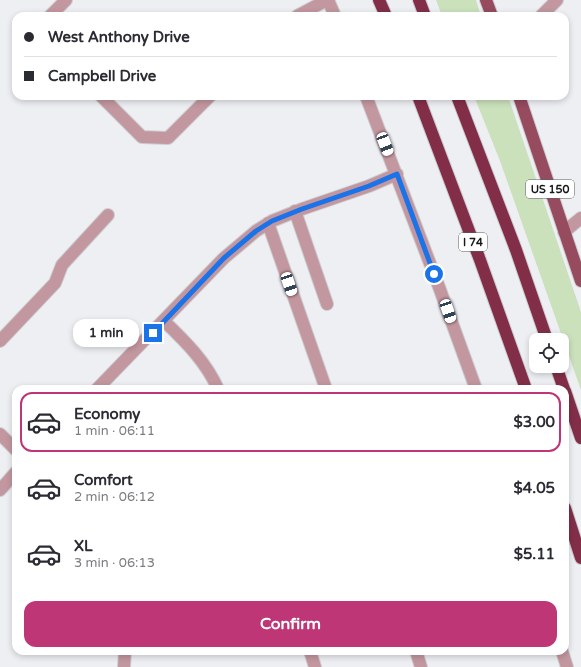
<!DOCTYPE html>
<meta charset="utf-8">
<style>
body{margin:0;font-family:"Varela Round",sans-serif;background:#f7f7f7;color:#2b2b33;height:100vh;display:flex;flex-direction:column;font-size:15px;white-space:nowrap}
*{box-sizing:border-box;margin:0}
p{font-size:13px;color:#7c7c81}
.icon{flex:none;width:22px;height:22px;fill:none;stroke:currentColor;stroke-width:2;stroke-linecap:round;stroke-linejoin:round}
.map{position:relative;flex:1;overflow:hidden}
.sheet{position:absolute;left:12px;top:385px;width:557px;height:270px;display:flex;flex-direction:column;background:#fff;border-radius:12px;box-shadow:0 2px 6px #0003}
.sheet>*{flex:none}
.guide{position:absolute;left:12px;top:12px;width:557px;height:88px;border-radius:12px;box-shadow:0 2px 6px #0003;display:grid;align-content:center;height:88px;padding:0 12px;background:#fff}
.tools{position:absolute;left:529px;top:333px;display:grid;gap:8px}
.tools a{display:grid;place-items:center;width:40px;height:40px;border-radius:8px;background:#fff;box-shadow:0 2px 6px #0003;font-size:20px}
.end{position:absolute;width:18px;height:18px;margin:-9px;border:5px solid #1a73e8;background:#fff;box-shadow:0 0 0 2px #fff}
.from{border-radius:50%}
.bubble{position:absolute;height:28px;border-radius:12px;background:#fff;box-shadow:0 2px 6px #0003;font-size:13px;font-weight:700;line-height:28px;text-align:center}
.car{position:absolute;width:12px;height:24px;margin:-12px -6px;border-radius:5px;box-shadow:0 0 3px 1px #0007;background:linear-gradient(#fff 24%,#345 0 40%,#fff 0 76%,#345 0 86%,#fff 0)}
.guide b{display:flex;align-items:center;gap:14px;height:38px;font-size:15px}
.guide b+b{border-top:1px solid #e1e1e2}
.guide i{width:10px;height:10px;background:#2b2b33}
ul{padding:7px 0 0;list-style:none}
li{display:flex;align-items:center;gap:12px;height:60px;margin:0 8px 6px;padding:0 4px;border:2px solid transparent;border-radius:12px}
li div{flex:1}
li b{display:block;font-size:15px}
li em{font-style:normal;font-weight:700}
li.current{border-color:#be3676}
li>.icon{width:36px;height:36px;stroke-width:1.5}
.button{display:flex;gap:8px;margin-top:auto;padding:8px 12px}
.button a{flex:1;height:46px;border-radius:12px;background:#be3676;color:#fff;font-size:16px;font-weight:700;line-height:46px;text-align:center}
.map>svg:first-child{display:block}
.green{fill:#cbe1bc}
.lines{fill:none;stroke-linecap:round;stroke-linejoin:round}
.minor-casing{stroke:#cccdd0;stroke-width:14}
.major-casing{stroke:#cccdd0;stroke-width:14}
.highway-casing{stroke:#cccdd0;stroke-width:14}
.minor{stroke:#c397a0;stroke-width:12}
.major{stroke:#964b5f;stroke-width:12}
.highway{stroke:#832e49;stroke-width:12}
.route{stroke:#1a73e8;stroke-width:5}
.labels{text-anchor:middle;stroke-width:3;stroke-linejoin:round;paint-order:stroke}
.shield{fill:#fff;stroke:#5d5d5f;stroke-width:1}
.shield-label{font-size:11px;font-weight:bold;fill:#18181a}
</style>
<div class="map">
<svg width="581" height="667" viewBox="0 0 581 667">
<rect width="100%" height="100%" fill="#eeeff3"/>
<path class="green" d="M 436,0 L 476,0 L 481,16 L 442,16 Z
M 474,96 L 508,96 L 581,312 L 581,390 L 500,161 Z"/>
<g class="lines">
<defs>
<path id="minor" d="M 328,0 L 335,16
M 50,16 L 66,0
M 297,16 L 327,0
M 541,16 L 557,0
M 101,96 L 142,137 L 168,138 L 210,96
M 366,96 L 439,287 L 476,389
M 295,211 L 327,304
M 268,223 L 326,389
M 564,232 L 581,218
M 164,321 C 186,342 206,362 218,389
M 0,341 L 55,283 L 62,265 L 108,215
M 97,389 L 224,258 L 256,231 L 272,221 L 302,209 L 369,186 L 397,174
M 0,434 L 16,450
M 0,490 L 16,472
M 310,651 L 315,667
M 416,651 L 421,667
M 562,651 L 567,667
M 124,667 L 125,651"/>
<path id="major" d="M 486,0 L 492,16
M 519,96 L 581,281"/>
<path id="highway" d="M 379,0 L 386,16
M 419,0 L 425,16
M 418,96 L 480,260 L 526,389
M 457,96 L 516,250 L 547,340
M 556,366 L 564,389
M 565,391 L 581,438
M 565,508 L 581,558"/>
</defs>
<use href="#minor" class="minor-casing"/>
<use href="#major" class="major-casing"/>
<use href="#highway" class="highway-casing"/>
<use href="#minor" class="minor"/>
<use href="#major" class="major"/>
<use href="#highway" class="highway"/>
</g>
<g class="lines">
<path class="route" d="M 153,333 L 224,258 L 256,231 L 272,221 L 302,209 L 369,186 L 397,174 L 434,274"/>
</g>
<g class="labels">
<g class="shield">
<rect x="526" y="180" width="48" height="18" rx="3"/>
<rect x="459" y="233" width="28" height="18" rx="3"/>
</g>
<g class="shield-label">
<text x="550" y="193">US 150</text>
<text x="473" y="246">I 74</text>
</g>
</g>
</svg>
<div class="tools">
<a><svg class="icon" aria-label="locate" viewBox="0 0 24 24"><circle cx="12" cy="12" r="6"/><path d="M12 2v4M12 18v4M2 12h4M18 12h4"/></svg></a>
</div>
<i class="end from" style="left:434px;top:274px"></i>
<i class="end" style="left:153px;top:333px"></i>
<div class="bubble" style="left:73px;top:319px;width:66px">1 min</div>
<i class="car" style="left:385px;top:144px;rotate:159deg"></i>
<i class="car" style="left:289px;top:284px;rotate:161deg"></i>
<i class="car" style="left:448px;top:311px;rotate:161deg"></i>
<div class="guide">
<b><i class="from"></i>West Anthony Drive</b>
<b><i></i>Campbell Drive</b>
</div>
<section class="sheet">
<ul>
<li class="current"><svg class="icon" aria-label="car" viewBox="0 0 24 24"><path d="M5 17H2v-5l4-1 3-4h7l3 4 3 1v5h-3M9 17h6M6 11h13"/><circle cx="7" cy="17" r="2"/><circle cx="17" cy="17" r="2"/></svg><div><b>Economy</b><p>1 min · 06:11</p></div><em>$3.00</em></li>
<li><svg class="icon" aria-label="car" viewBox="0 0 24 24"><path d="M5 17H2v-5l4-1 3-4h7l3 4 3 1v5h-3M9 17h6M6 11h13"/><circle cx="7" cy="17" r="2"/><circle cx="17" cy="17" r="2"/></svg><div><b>Comfort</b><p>2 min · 06:12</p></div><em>$4.05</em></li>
<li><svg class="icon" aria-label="car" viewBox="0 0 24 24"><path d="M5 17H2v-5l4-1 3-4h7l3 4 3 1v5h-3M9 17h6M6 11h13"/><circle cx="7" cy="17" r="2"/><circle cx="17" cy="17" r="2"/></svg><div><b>XL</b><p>3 min · 06:13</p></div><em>$5.11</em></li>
</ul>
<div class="button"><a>Confirm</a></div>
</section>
</div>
